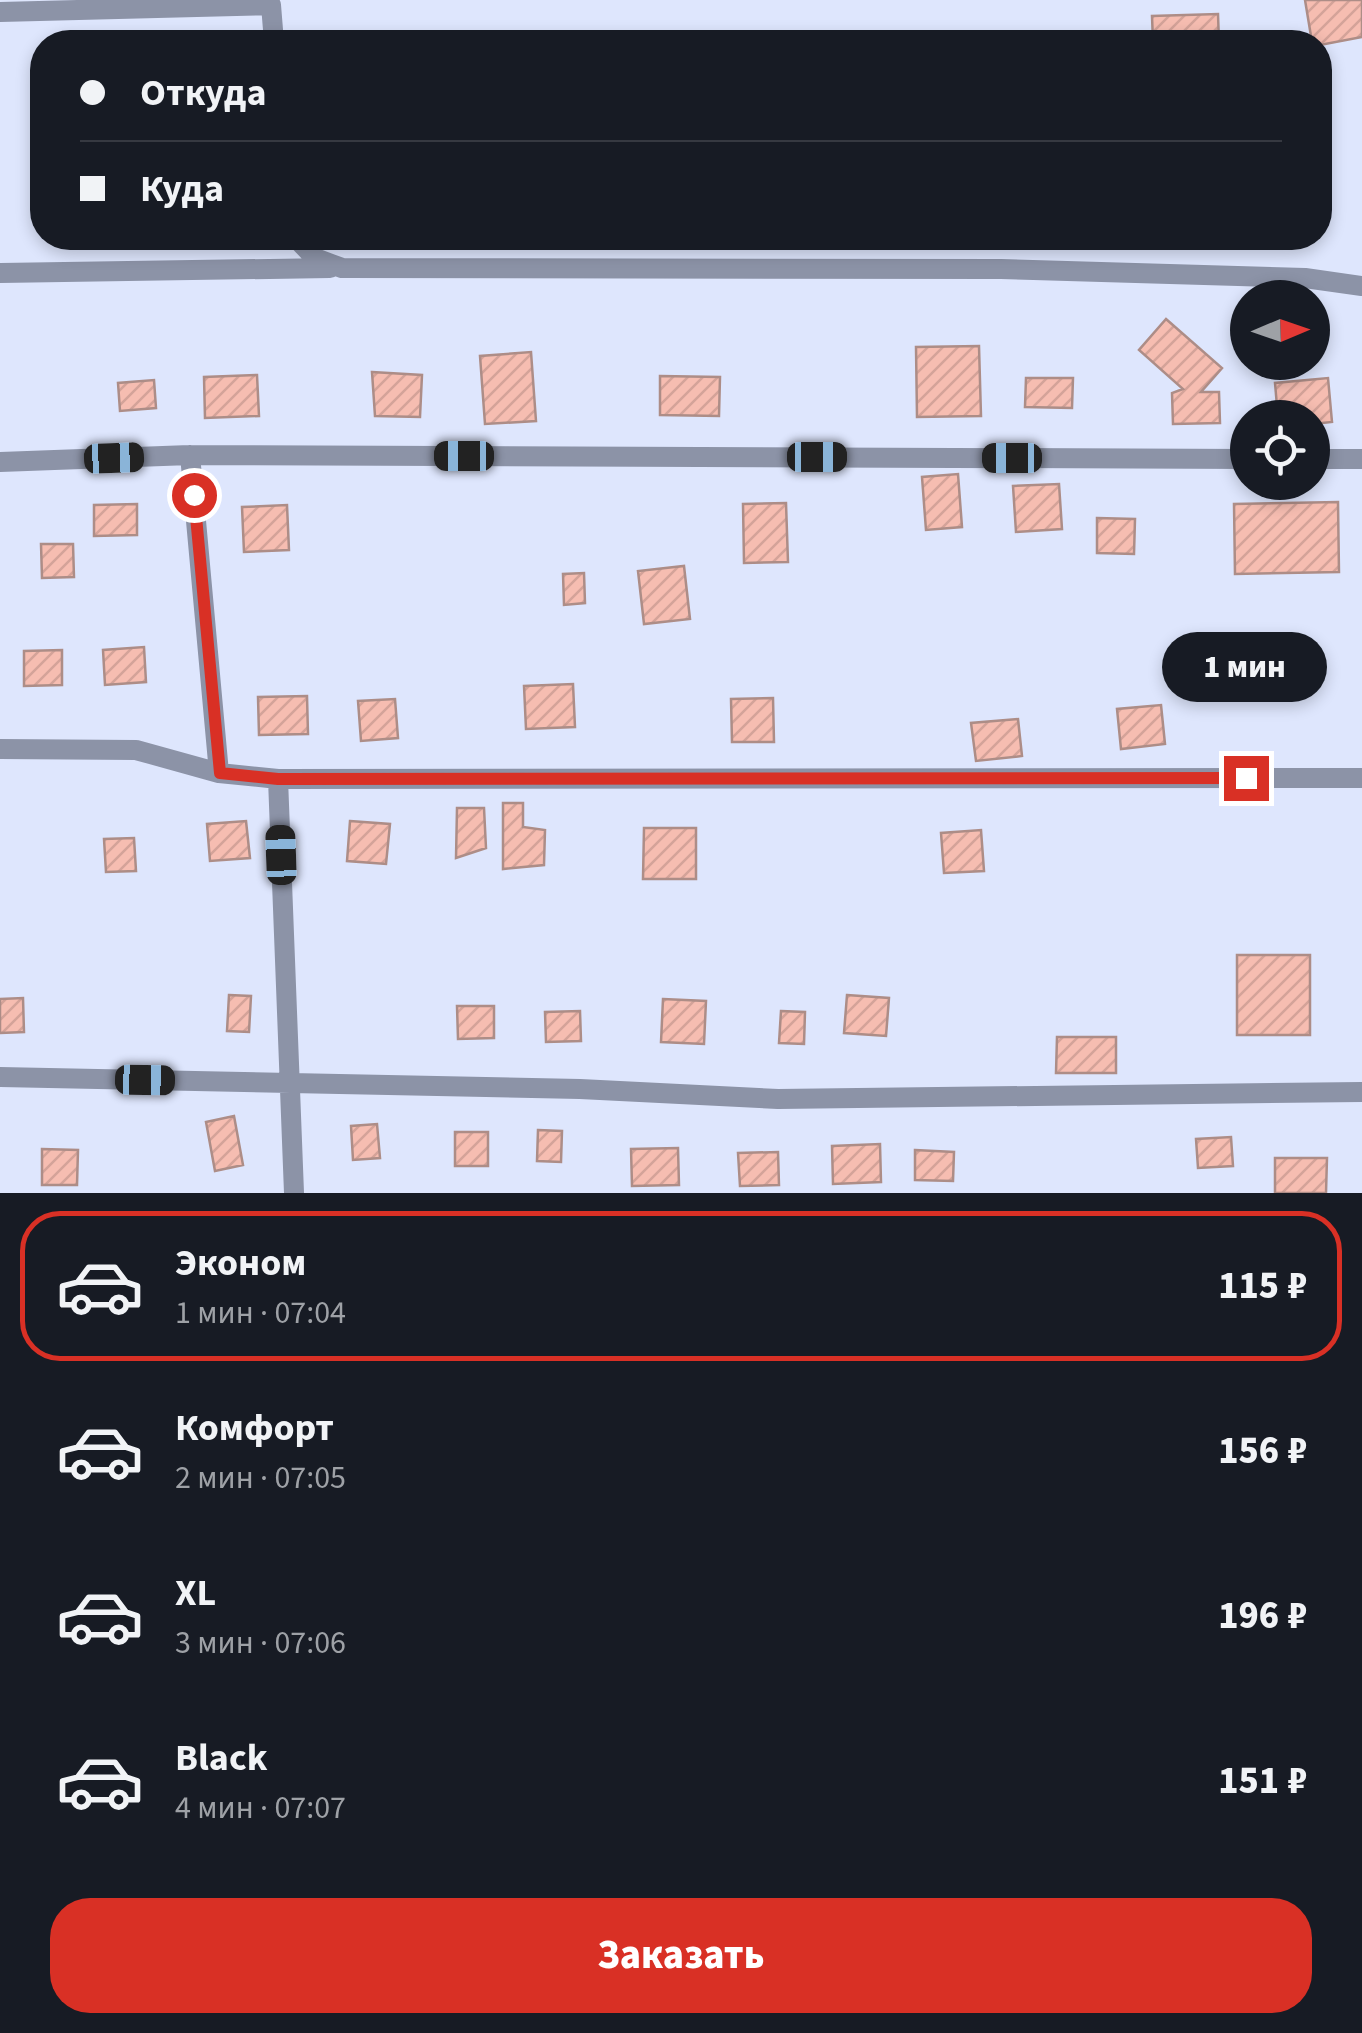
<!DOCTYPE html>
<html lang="ru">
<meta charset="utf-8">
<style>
body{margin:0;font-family:"Source Sans 3",sans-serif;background:#242831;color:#f1f3f6;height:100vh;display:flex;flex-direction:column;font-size:38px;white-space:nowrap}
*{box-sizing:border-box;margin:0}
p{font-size:32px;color:#9ea1a6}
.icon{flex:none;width:55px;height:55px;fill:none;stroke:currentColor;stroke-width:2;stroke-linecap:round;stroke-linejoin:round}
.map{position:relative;height:1193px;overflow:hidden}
.sheet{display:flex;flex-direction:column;background:#171b24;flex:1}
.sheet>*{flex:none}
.top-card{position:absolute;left:30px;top:30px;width:1302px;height:220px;border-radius:40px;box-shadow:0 5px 15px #0003;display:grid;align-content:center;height:220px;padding:0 50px;background:#171b24}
.needle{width:65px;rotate:88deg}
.controls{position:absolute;left:1230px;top:280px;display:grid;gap:20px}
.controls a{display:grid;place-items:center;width:100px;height:100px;border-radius:50%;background:#171b24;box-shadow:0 5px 15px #0003;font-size:50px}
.end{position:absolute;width:45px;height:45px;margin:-22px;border:12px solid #d93025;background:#fff;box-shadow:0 0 0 5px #fff}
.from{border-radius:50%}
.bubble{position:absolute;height:70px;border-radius:35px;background:#171b24;box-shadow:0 5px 15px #0003;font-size:32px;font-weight:800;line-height:70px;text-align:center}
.car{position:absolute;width:30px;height:60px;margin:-30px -15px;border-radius:12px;box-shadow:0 0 8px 2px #0007;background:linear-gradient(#222 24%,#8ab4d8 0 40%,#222 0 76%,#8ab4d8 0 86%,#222 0)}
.top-card b{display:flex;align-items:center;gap:35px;height:95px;font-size:38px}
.top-card b+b{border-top:2px solid #363941}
.top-card i{width:25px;height:25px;background:#f1f3f6}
ul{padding:18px 0 0;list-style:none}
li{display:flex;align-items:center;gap:30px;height:150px;margin:0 20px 15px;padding:0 30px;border:5px solid transparent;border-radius:40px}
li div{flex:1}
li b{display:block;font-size:38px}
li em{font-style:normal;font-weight:800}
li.current{border-color:#d93025}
li>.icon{width:90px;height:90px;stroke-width:1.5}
.primary-button{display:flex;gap:20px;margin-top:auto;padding:20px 50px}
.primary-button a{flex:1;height:115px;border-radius:40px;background:#d93025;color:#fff;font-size:40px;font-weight:800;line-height:115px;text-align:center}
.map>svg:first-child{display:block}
.building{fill:url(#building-hatch);stroke:#ad8d87;stroke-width:2.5}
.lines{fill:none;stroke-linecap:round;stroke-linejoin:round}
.street{stroke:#8c93a7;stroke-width:20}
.route{stroke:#d93025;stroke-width:12}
</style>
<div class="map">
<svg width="1362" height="1193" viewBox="0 0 1362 1193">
<defs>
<pattern id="building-hatch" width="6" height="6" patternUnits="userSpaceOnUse" patternTransform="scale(2.5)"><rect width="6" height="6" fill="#f6bdb1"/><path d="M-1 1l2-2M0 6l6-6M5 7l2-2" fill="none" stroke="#d4a399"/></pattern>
</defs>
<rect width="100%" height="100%" fill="#dee6fd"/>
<path class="building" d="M 1305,0 L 1362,0 L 1362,37 L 1320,45 L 1312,42 Z
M 1218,14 L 1219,42 L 1153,42 L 1152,16 Z
M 1166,319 L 1222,368 L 1201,392 L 1219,392 L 1220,423 L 1173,424 L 1172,393 L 1183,389 L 1139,350 Z
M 979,346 L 981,416 L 917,417 L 916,347 Z
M 531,352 L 536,421 L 485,424 L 480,356 Z
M 372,372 L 422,375 L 420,417 L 375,416 Z
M 257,375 L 259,416 L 205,418 L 204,377 Z
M 660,376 L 720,377 L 719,416 L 660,415 Z
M 1026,378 L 1073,378 L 1072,408 L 1025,407 Z
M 1328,378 L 1332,422 L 1312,424 L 1312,418 L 1278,418 L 1275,383 Z
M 154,380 L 156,408 L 120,411 L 118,383 Z
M 958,474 L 962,527 L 926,530 L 922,477 Z
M 1059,484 L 1062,529 L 1016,532 L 1013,486 Z
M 1338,502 L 1339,572 L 1235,574 L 1234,504 Z
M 786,503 L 788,562 L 744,563 L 743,504 Z
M 137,504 L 137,535 L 94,536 L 94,505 Z
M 287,505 L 289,550 L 244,552 L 242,507 Z
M 1097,518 L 1135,519 L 1134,554 L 1097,553 Z
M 41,544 L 73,544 L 74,577 L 42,578 Z
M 684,566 L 690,619 L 644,624 L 638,571 Z
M 584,573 L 585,603 L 564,605 L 563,574 Z
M 144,647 L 146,682 L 105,685 L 103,650 Z
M 62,650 L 62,685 L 24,686 L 24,651 Z
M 573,684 L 575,727 L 526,729 L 524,686 Z
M 307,696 L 308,734 L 259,735 L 258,697 Z
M 773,698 L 774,742 L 732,742 L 731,699 Z
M 395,699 L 398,738 L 361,741 L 358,701 Z
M 1161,705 L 1165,744 L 1121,749 L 1117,709 Z
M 1018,719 L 1022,756 L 976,761 L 971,723 Z
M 503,803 L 523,803 L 523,827 L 545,830 L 544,865 L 503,869 Z
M 457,808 L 484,808 L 486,848 L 456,858 Z
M 246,821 L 250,858 L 210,861 L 207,824 Z
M 350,821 L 390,824 L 386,864 L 347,861 Z
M 644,828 L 696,828 L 696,879 L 643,879 Z
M 981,830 L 984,871 L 944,873 L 941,833 Z
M 134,838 L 136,871 L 106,872 L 104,839 Z
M 1237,955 L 1310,955 L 1310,1035 L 1237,1035 Z
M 229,995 L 251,996 L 249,1032 L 227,1031 Z
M 847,995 L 889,998 L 886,1036 L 844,1033 Z
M 23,998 L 24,1032 L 0,1033 L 0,999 Z
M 663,999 L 706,1001 L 704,1044 L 661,1042 Z
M 457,1006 L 494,1006 L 494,1038 L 458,1039 Z
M 580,1011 L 581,1041 L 546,1042 L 545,1012 Z
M 781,1011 L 805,1012 L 804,1044 L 779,1043 Z
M 1057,1037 L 1116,1037 L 1116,1073 L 1056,1073 Z
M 234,1116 L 243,1165 L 215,1171 L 206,1122 Z
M 377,1124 L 380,1158 L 353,1160 L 351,1126 Z
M 538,1130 L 562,1131 L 561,1162 L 537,1161 Z
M 455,1132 L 488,1132 L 488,1166 L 455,1166 Z
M 1231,1137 L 1233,1166 L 1198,1168 L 1196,1139 Z
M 880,1144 L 881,1182 L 833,1184 L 832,1146 Z
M 678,1148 L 679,1185 L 632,1186 L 631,1149 Z
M 42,1149 L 78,1150 L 77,1185 L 42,1185 Z
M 915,1150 L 954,1152 L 953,1181 L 915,1180 Z
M 778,1152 L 779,1185 L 740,1186 L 738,1153 Z
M 1275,1158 L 1327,1158 L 1326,1193 L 1275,1193 Z"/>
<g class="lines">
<path class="street" d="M 0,12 L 271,5 L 274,42
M 296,238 L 315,258 L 342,268 L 1001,269 L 1305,278 L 1362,286
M 0,273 L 330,268
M 190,455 L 219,773
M 1312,459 L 1362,459
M 0,462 L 190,455 L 1248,459
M 0,749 L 136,750 L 219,773 L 278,779 L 1362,778
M 278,779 L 294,1193
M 0,1077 L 580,1089 L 778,1099 L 1362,1092"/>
</g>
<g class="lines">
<path class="route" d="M 194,495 L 220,773 L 278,779 L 1246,778"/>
</g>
</svg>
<div class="controls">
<a><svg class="needle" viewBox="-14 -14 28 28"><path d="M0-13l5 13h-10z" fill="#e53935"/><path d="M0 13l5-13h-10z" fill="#9ea1a6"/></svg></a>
<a><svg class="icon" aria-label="locate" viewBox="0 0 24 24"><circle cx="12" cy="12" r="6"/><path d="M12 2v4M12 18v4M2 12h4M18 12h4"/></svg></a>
</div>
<i class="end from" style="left:194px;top:495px"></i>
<i class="end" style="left:1246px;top:778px"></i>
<div class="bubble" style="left:1162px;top:632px;width:165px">1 мин</div>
<i class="car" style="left:464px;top:456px;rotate:270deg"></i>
<i class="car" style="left:817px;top:457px;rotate:90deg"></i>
<i class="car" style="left:114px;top:458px;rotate:88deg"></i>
<i class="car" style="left:1012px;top:458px;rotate:270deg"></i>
<i class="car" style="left:281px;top:855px;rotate:358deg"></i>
<i class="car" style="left:145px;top:1080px;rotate:91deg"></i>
<div class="top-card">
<b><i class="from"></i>Откуда</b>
<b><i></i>Куда</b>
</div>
</div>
<section class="sheet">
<ul>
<li class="current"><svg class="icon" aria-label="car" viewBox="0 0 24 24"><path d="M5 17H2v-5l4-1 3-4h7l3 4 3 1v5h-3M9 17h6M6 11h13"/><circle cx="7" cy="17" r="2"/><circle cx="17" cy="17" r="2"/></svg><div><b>Эконом</b><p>1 мин · 07:04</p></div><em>115 ₽</em></li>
<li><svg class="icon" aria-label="car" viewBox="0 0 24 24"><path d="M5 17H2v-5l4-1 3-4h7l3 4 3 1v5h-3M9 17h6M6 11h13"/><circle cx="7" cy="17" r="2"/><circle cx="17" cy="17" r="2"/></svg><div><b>Комфорт</b><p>2 мин · 07:05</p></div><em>156 ₽</em></li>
<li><svg class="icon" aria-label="car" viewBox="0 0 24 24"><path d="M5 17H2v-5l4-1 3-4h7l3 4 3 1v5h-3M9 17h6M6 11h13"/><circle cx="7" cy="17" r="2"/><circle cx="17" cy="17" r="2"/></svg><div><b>XL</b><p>3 мин · 07:06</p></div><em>196 ₽</em></li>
<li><svg class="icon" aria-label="car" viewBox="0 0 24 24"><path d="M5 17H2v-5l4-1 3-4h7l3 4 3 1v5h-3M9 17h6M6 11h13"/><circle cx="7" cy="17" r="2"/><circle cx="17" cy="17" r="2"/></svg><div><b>Black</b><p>4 мин · 07:07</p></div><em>151 ₽</em></li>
</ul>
<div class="primary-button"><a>Заказать</a></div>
</section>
